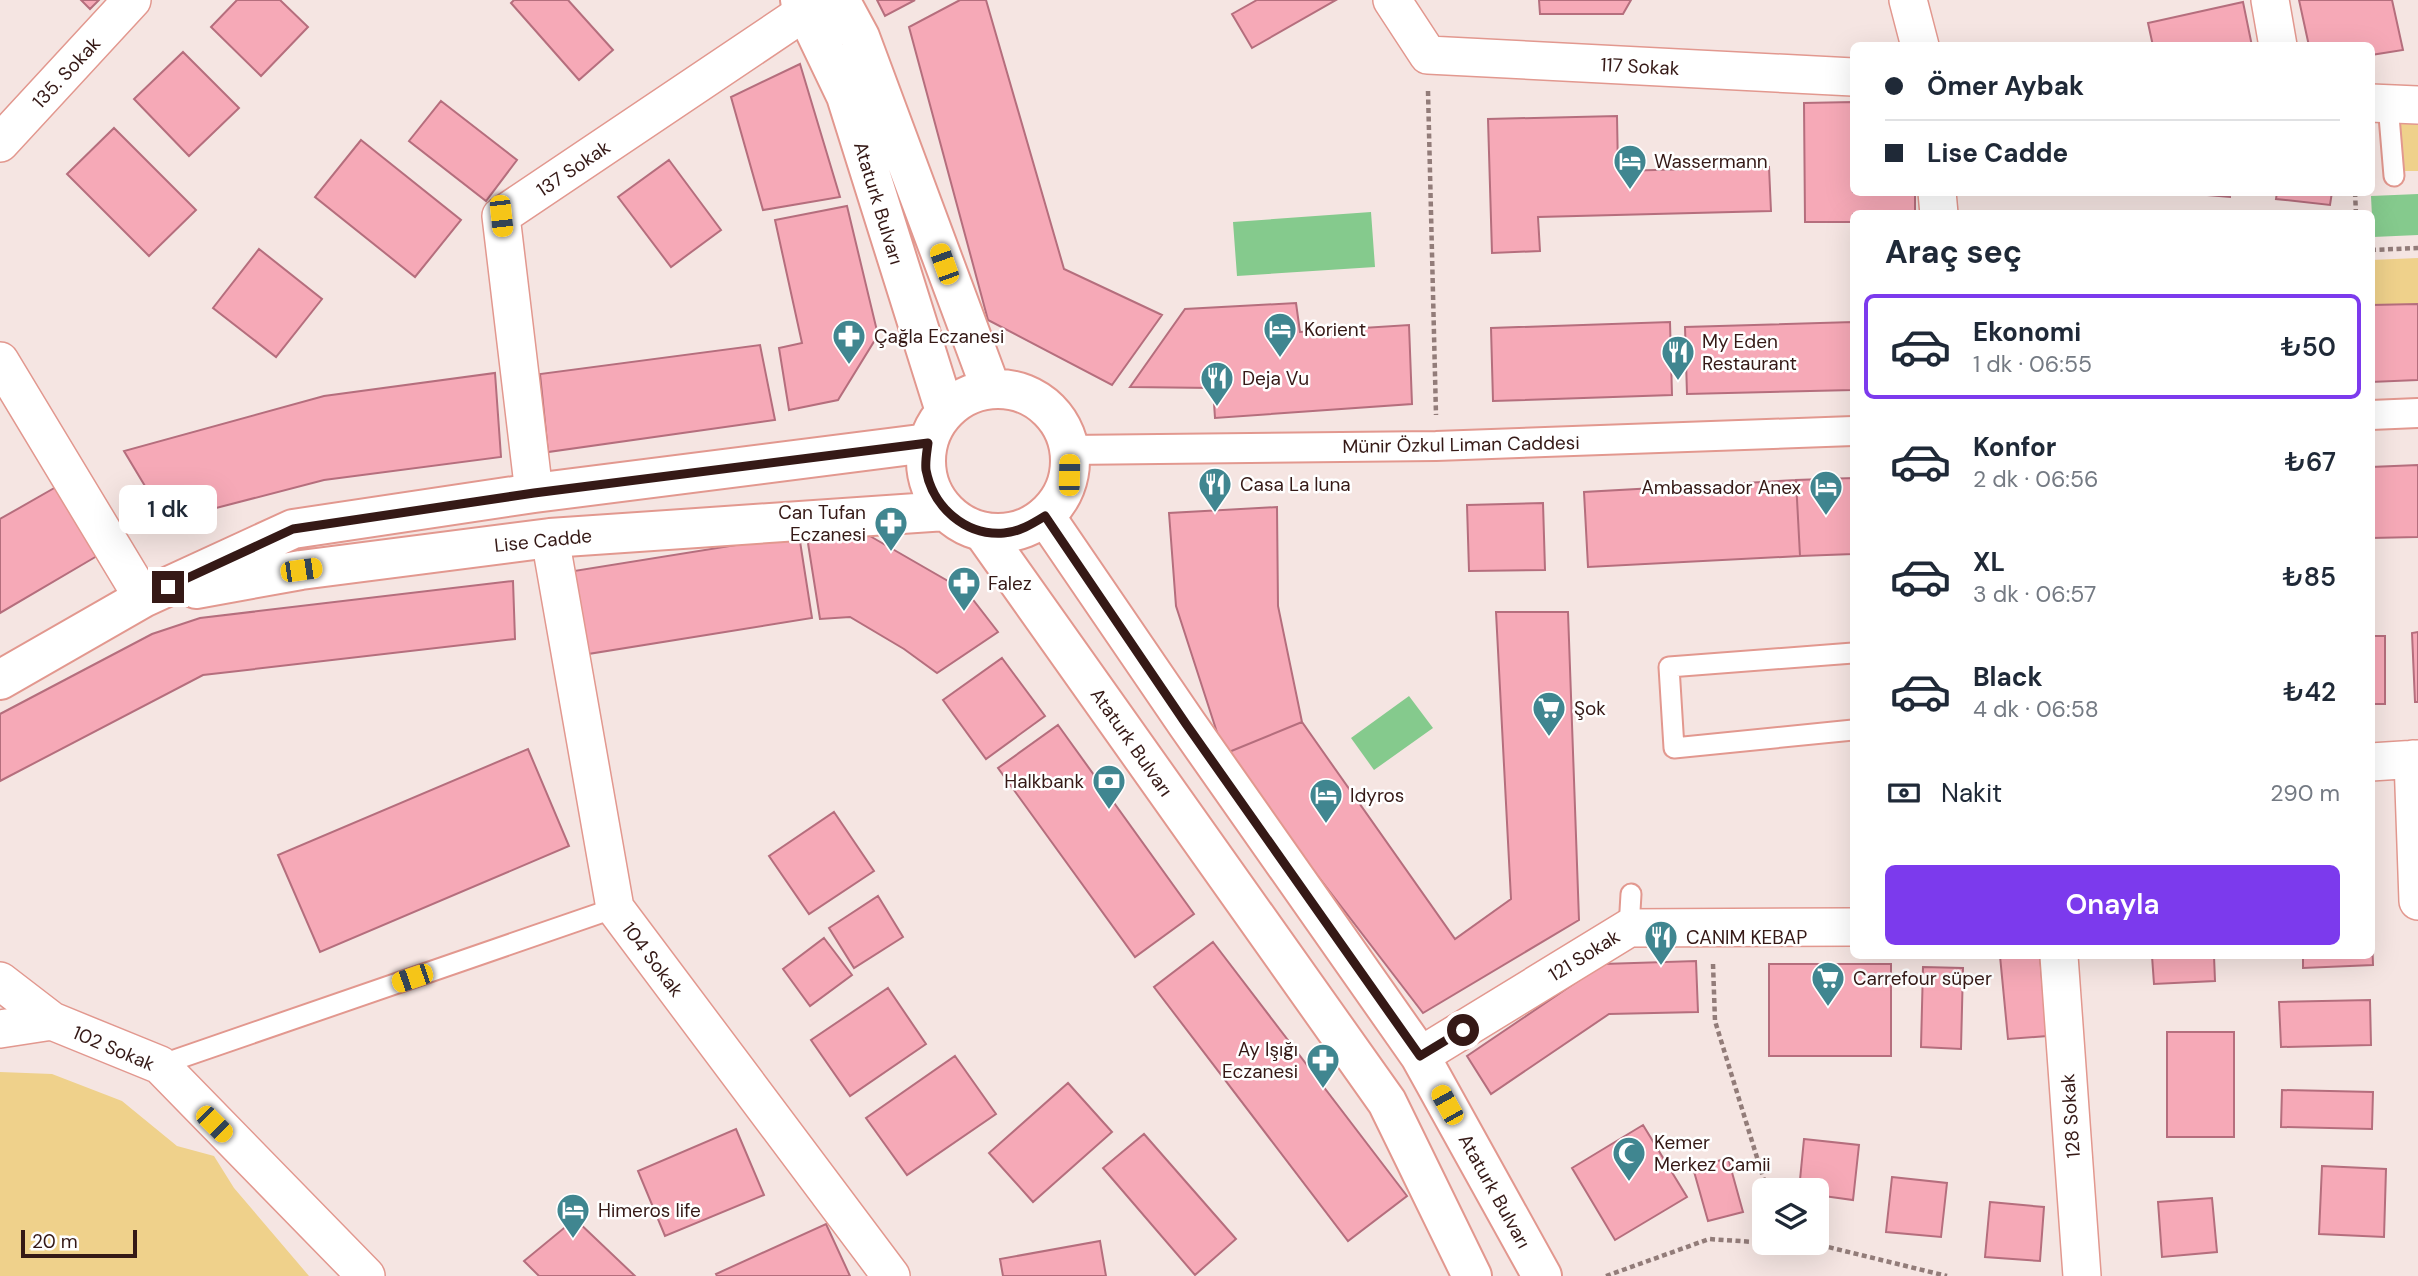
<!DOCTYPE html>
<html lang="tr">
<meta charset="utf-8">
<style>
body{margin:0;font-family:"DM Sans",sans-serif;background:#f2f2f3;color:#1f2937;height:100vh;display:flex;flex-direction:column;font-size:26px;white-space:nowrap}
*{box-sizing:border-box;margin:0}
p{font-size:23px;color:#747a83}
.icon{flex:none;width:38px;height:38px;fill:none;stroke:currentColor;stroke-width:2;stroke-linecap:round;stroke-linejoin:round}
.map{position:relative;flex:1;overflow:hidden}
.sheet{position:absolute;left:1850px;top:210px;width:525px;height:749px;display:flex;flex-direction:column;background:#fff;border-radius:10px;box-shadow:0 7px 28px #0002}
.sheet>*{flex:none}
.top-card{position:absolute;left:1850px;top:42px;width:525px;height:154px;border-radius:10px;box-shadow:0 7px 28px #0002;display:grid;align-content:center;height:154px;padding:0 35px;background:#fff}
.fabs{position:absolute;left:1752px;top:1178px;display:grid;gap:14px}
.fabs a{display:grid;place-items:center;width:77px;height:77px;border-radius:10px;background:#fff;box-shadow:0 7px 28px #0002;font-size:35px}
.scale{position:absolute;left:21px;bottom:18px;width:116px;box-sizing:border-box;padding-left:7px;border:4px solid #351916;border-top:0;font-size:19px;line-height:24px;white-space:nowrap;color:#351916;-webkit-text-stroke:5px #fff;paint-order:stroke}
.end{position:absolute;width:32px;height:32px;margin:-16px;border:9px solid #351916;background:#fff;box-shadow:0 0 0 4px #fff}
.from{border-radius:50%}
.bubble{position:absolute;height:49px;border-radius:10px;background:#fff;box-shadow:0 7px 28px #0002;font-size:23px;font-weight:600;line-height:49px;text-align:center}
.car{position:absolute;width:21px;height:42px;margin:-21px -10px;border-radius:9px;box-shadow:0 0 5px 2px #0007;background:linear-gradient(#f5c518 24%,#345 0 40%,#f5c518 0 76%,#345 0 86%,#f5c518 0)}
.top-card b{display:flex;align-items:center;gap:24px;height:66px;font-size:26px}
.top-card b+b{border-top:2px solid #e0e1e3}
.top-card i{width:18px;height:18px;background:#1f2937}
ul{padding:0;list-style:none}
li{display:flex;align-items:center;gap:21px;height:105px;margin:0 14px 10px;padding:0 21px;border:4px solid transparent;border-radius:10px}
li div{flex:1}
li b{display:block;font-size:26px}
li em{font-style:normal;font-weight:600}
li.selected{border-color:#7c3aed}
li>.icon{width:63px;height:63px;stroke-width:1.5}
h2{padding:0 35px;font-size:32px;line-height:84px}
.pay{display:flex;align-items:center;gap:18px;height:77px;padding:0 35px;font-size:26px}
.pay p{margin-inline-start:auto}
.action{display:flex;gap:14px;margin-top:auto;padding:14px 35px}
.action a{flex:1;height:80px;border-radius:10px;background:#7c3aed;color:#fff;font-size:28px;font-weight:600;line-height:80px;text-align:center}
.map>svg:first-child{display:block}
.green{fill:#efd18b}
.water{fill:#85ca8d}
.building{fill:#f6a9b7;stroke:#b56e7d;stroke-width:2}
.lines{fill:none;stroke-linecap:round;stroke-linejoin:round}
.service-casing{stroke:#e2988f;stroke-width:23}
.pedestrian-casing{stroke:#e2988f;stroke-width:32}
.minor-casing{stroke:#e2988f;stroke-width:40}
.tertiary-casing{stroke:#e2988f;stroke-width:42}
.secondary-casing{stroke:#e2988f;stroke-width:42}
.path{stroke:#927c79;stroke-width:4.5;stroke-dasharray:5 3.5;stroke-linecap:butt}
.service{stroke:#fff;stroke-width:19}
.pedestrian{stroke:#fff;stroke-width:28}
.minor{stroke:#fff;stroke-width:37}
.tertiary{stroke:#fff;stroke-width:38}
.secondary{stroke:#fff;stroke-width:38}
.route{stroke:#351916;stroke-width:9}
.labels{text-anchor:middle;stroke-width:5;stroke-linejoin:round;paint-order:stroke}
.street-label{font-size:19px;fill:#351916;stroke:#fff}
.poi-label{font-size:19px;fill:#351916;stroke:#fff;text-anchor:start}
</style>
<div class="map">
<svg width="2418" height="1276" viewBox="0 0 2418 1276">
<rect width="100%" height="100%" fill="#f5e5e2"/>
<path class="green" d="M 2397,116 L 2418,116 L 2418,171 L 2404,171 Z
M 2418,258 L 2418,304 L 2371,305 L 2371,260 Z
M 0,1072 L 52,1074 L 122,1101 L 177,1146 L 214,1156 L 234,1188 L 309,1276 L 0,1276 Z"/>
<path class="water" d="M 2418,194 L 2418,235 L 2373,237 L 2371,196 Z
M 1371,212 L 1375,267 L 1237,276 L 1233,222 Z
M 1409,696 L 1433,728 L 1374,770 L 1351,738 Z"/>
<path class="building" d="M 81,0 L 99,0 L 90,9 Z
M 237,0 L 280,0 L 308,27 L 261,76 L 211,27 Z
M 514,0 L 568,0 L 613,50 L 579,80 L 511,3 Z
M 877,0 L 915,0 L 885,16 Z
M 960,0 L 986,0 L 1064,269 L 1162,315 L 1112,385 L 988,320 L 909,27 Z
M 1257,0 L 1336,0 L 1252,48 L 1232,14 Z
M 1539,0 L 1631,0 L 1623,14 L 1540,14 Z
M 2299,0 L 2392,0 L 2403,50 L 2371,55 L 2371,46 L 2309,46 Z
M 2243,2 L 2252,46 L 2153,46 L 2148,23 Z
M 183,52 L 239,108 L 189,156 L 134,99 Z
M 800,64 L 840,197 L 763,210 L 731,97 Z
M 441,101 L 517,160 L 486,201 L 409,141 Z
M 1853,102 L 1853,192 L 1915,192 L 1915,214 L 1853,214 L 1853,222 L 1805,222 L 1804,103 Z
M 1617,116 L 1618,171 L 1769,167 L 1771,211 L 1538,217 L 1540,251 L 1492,253 L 1488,119 Z
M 114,128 L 196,210 L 149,256 L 67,174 Z
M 361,140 L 461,220 L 415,277 L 315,197 Z
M 669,160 L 721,230 L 671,267 L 618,197 Z
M 2171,192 L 2230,192 L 2230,197 Z
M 2277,192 L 2332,192 L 2330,205 L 2276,199 Z
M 847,206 L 878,335 L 838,400 L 789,410 L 779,348 L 802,343 L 775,220 Z
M 259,249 L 322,299 L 276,357 L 213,308 Z
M 1296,303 L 1300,332 L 1409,325 L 1412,404 L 1215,418 L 1213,388 L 1130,387 L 1185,309 Z
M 2418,304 L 2418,380 L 2371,382 L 2371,305 Z
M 1670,322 L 1672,395 L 1493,401 L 1491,328 Z
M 1853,322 L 1853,390 L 1687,394 L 1685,327 Z
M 760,345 L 775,420 L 548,452 L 540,374 Z
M 495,373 L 501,457 L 324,480 L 166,521 L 124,451 L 324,396 Z
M 2418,465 L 2418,537 L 2371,538 L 2371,467 Z
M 1853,478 L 1853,554 L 1800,556 L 1796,480 Z
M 1796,480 L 1800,556 L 1588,567 L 1584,492 Z
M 56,487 L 97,556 L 0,613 L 0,519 Z
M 1543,503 L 1545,570 L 1469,571 L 1467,505 Z
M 1277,507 L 1278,606 L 1302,722 L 1224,754 L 1176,606 L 1169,513 Z
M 856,528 L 967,592 L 998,632 L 937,673 L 904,649 L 850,617 L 820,619 L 807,537 Z
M 799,535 L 812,618 L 588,654 L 574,571 Z
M 513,581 L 515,639 L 203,675 L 0,781 L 0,714 L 152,634 L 200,618 Z
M 1496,612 L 1568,612 L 1579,920 L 1423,1013 L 1224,754 L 1302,722 L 1455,939 L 1511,899 Z
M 2418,632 L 2418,702 L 2415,702 L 2412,633 Z
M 2371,636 L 2385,636 L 2385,704 L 2371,704 Z
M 1002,658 L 1045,716 L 986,759 L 943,700 Z
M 1058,725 L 1194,914 L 1135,957 L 998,768 Z
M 528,749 L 569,846 L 320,952 L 278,855 Z
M 834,812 L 874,871 L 809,914 L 769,856 Z
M 878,896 L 903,937 L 854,968 L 829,928 Z
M 2371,905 L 2373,965 L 2303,968 L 2303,956 L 2371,956 Z
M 824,938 L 852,975 L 810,1006 L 783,969 Z
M 1213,942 L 1407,1196 L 1348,1241 L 1154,987 Z
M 2000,956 L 2040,956 L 2047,1036 L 2008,1039 Z
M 2152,956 L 2214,956 L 2215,981 L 2154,984 Z
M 1696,961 L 1698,1012 L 1609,1014 L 1491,1094 L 1467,1056 L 1603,964 Z
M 1769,964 L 1891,964 L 1891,1056 L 1769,1056 Z
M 1923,967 L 1963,968 L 1961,1049 L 1921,1047 Z
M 888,988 L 926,1044 L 850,1096 L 811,1040 Z
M 2370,1000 L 2371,1045 L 2281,1047 L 2279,1002 Z
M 2167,1032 L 2234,1032 L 2234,1137 L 2167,1137 Z
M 955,1056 L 996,1114 L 907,1175 L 866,1118 Z
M 1068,1083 L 1112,1132 L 1033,1202 L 989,1153 Z
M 2282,1090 L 2373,1092 L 2372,1129 L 2281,1127 Z
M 1643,1125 L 1687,1197 L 1615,1240 L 1572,1168 Z
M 736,1129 L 764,1195 L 665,1236 L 638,1171 Z
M 1144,1134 L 1236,1239 L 1195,1275 L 1103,1168 Z
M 1804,1139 L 1859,1145 L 1853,1200 L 1816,1195 L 1816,1190 L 1799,1190 Z
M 1728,1158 L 1743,1212 L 1708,1221 L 1693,1168 Z
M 2322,1166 L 2386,1169 L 2384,1237 L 2319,1234 Z
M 1892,1177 L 1947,1183 L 1941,1237 L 1886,1232 Z
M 2212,1198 L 2217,1252 L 2162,1257 L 2158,1202 Z
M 1990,1202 L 2044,1207 L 2040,1261 L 1985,1257 Z
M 575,1219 L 635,1276 L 539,1276 L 524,1261 Z
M 826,1224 L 850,1276 L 717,1276 L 716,1274 Z
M 1100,1241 L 1106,1276 L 1003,1276 L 1000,1259 Z"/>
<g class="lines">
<defs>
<path id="service" d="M 2388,104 L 2394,176
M 1853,653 L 1669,667 L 1674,748 L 1853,730
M 1629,928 L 1631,894
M 160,1065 L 615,908"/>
<path id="pedestrian" d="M 2371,415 L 2418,413
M 1069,450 L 1436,446 L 1853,431"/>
<path id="minor" d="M 1392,0 L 1428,55 L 1853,77
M 1908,0 L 1920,46
M 2270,0 L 2278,46
M 2371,103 L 2418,105
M 0,143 L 132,0
M 1937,192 L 1939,214
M 0,361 L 143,598
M 534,493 L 501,216 L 806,11
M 550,538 L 615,908 L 891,1276
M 2413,759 L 2418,901
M 2371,762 L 2418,759
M 2059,956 L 2082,1276
M 0,981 L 52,1021 L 160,1065 L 366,1276
M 0,1029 L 52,1021
M 1420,1056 L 1629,928 L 1853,927"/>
<path id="tertiary" d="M 1045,516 L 1187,724 L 1420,1056 L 1542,1276
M 983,532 L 1387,1102 L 1472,1276"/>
<path id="secondary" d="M 800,0 L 846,96 L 945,411
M 840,0 L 860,37 L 991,389
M926 461a72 72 0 1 1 144 0a72 72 0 1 1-144 0Z
M 196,589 L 301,570 L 550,538 L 946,511
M 0,680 L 143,598 L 293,529 L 534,493 L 928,443"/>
</defs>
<use href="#service" class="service-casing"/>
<use href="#pedestrian" class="pedestrian-casing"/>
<use href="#minor" class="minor-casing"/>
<use href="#tertiary" class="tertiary-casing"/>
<use href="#secondary" class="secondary-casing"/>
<path class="path" d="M 1428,91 L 1436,415
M 2355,192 L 2356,214
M 2371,250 L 2418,248
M 1713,964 L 1715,1021 L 1767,1190
M 1606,1276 L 1709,1239 L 1828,1247 L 1947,1276"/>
<use href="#service" class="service"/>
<use href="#pedestrian" class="pedestrian"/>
<use href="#minor" class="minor"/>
<use href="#tertiary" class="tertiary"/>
<use href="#secondary" class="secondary"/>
</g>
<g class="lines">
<path class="route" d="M 168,587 L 293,529 L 534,493 L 928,443 C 927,451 925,461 926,470 C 933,507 965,536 1004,533 C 1019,532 1032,524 1045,516 L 1186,724 L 1420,1056 L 1463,1030"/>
</g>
<defs>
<symbol id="hotel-pin" viewBox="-11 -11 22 30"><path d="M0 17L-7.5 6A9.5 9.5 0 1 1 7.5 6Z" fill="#408690" stroke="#fff"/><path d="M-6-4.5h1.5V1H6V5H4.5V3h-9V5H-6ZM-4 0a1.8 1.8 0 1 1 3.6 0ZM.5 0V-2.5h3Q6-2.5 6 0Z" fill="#fff"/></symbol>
<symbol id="pharmacy-pin" viewBox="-11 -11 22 30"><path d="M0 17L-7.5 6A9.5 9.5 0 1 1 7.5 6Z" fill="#408690" stroke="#fff"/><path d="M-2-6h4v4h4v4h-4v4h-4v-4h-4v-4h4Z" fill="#fff"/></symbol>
<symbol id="restaurant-pin" viewBox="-11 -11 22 30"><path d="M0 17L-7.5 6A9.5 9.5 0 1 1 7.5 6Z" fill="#408690" stroke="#fff"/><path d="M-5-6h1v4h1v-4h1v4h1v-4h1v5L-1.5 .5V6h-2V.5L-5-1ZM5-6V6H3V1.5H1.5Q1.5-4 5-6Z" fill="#fff"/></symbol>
<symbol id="supermarket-pin" viewBox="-11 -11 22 30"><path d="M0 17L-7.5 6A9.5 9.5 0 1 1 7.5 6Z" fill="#408690" stroke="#fff"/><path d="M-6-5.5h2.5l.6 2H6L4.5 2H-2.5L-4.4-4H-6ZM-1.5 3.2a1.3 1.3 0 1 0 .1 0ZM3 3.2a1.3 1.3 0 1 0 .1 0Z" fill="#fff"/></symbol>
<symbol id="bank-pin" viewBox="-11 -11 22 30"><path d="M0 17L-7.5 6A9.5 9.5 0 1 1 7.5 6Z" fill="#408690" stroke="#fff"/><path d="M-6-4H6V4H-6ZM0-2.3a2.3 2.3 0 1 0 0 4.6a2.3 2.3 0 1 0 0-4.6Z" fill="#fff"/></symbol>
<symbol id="mosque-pin" viewBox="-11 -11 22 30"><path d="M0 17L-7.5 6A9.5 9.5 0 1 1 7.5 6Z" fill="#408690" stroke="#fff"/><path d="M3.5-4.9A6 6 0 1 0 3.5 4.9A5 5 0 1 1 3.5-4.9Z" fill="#fff"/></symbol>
</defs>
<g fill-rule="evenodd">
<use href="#hotel-pin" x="1611" y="142" width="38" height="52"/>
<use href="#hotel-pin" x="1261" y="310" width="38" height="52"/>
<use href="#pharmacy-pin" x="830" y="317" width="38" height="52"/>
<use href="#restaurant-pin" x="1659" y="333" width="38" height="52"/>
<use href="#restaurant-pin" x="1198" y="359" width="38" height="52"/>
<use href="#restaurant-pin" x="1196" y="465" width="38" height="52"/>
<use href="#hotel-pin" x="1807" y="468" width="38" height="52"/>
<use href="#pharmacy-pin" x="872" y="504" width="38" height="52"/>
<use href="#pharmacy-pin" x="945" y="564" width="38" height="52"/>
<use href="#supermarket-pin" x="1530" y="689" width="38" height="52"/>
<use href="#bank-pin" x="1090" y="762" width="38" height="52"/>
<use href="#hotel-pin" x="1307" y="776" width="38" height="52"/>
<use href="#restaurant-pin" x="1642" y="918" width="38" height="52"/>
<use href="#supermarket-pin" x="1809" y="959" width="38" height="52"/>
<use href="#pharmacy-pin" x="1304" y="1041" width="38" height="52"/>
<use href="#mosque-pin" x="1610" y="1134" width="38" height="52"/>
<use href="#hotel-pin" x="554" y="1191" width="38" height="52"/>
</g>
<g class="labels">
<g class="street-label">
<text transform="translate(1640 66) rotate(3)" y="7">117 Sokak</text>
<text transform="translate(66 72) rotate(-47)" y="7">135. Sokak</text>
<text transform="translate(573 168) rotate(-34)" y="7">137 Sokak</text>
<text transform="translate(879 203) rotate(73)" y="7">Ataturk Bulvarı</text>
<text transform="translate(1461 444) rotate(-1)" y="7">Münir Özkul Liman Caddesi</text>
<text transform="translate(543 540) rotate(-6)" y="7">Lise Cadde</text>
<text transform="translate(1132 742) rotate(55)" y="7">Ataturk Bulvarı</text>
<text transform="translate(1584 955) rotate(-32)" y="7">121 Sokak</text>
<text transform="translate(653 959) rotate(53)" y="7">104 Sokak</text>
<text transform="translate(114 1048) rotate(23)" y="7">102 Sokak</text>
<text transform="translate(2070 1116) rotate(-94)" y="7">128 Sokak</text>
<text transform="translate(1495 1191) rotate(61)" y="7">Ataturk Bulvarı</text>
</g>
<g class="poi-label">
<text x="1654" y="168">Wassermann</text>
<text x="1304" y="336">Korient</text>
<text x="874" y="343">Çağla Eczanesi</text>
<text x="1702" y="348">My Eden<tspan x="1702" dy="22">Restaurant</tspan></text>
<text x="1242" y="385">Deja Vu</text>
<text x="1240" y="491">Casa La luna</text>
<text x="1801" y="494" text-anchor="end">Ambassador Anex</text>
<text x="866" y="519" text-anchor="end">Can Tufan<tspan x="866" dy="22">Eczanesi</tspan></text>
<text x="988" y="590">Falez</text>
<text x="1574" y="715">Şok</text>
<text x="1084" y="788" text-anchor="end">Halkbank</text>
<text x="1350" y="802">Idyros</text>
<text x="1686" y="944">CANIM KEBAP</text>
<text x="1853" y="985">Carrefour süper</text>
<text x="1298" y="1056" text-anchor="end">Ay Işığı<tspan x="1298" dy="22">Eczanesi</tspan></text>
<text x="1654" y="1149">Kemer<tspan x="1654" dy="22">Merkez Camii</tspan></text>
<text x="598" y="1217">Himeros life</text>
</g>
</g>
</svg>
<div class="fabs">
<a><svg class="icon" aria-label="layers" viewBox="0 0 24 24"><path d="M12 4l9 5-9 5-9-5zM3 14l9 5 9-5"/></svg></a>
</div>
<div class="scale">20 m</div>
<i class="end from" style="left:1463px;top:1030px"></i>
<i class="end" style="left:168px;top:587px"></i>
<div class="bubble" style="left:119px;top:485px;width:98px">1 dk</div>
<i class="car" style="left:501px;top:216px;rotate:174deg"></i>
<i class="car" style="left:944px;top:264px;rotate:340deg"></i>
<i class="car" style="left:1069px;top:475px;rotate:1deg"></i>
<i class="car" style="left:301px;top:570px;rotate:82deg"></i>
<i class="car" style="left:412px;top:978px;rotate:251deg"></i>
<i class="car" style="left:1447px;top:1105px;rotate:331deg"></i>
<i class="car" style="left:214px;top:1124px;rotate:135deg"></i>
<div class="top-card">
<b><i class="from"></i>Ömer Aybak</b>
<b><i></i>Lise Cadde</b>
</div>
<section class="sheet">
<h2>Araç seç</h2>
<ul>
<li class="selected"><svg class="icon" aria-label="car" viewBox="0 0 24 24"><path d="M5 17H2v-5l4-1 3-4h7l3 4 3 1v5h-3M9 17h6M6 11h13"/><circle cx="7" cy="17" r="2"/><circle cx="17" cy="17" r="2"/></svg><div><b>Ekonomi</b><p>1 dk · 06:55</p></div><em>₺50</em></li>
<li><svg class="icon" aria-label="car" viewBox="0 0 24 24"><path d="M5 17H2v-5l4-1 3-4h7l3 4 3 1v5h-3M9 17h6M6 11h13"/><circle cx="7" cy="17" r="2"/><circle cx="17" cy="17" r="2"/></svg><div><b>Konfor</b><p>2 dk · 06:56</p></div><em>₺67</em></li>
<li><svg class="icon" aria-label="car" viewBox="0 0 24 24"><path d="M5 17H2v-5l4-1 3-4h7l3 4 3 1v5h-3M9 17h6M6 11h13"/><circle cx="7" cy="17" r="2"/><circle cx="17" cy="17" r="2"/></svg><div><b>XL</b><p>3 dk · 06:57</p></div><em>₺85</em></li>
<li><svg class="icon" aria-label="car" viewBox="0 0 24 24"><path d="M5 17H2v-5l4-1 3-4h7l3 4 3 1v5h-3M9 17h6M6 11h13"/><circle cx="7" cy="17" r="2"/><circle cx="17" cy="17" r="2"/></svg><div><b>Black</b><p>4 dk · 06:58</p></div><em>₺42</em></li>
</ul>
<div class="pay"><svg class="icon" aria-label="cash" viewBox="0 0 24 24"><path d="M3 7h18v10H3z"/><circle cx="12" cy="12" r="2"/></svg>Nakit<p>290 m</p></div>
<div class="action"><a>Onayla</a></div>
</section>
</div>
